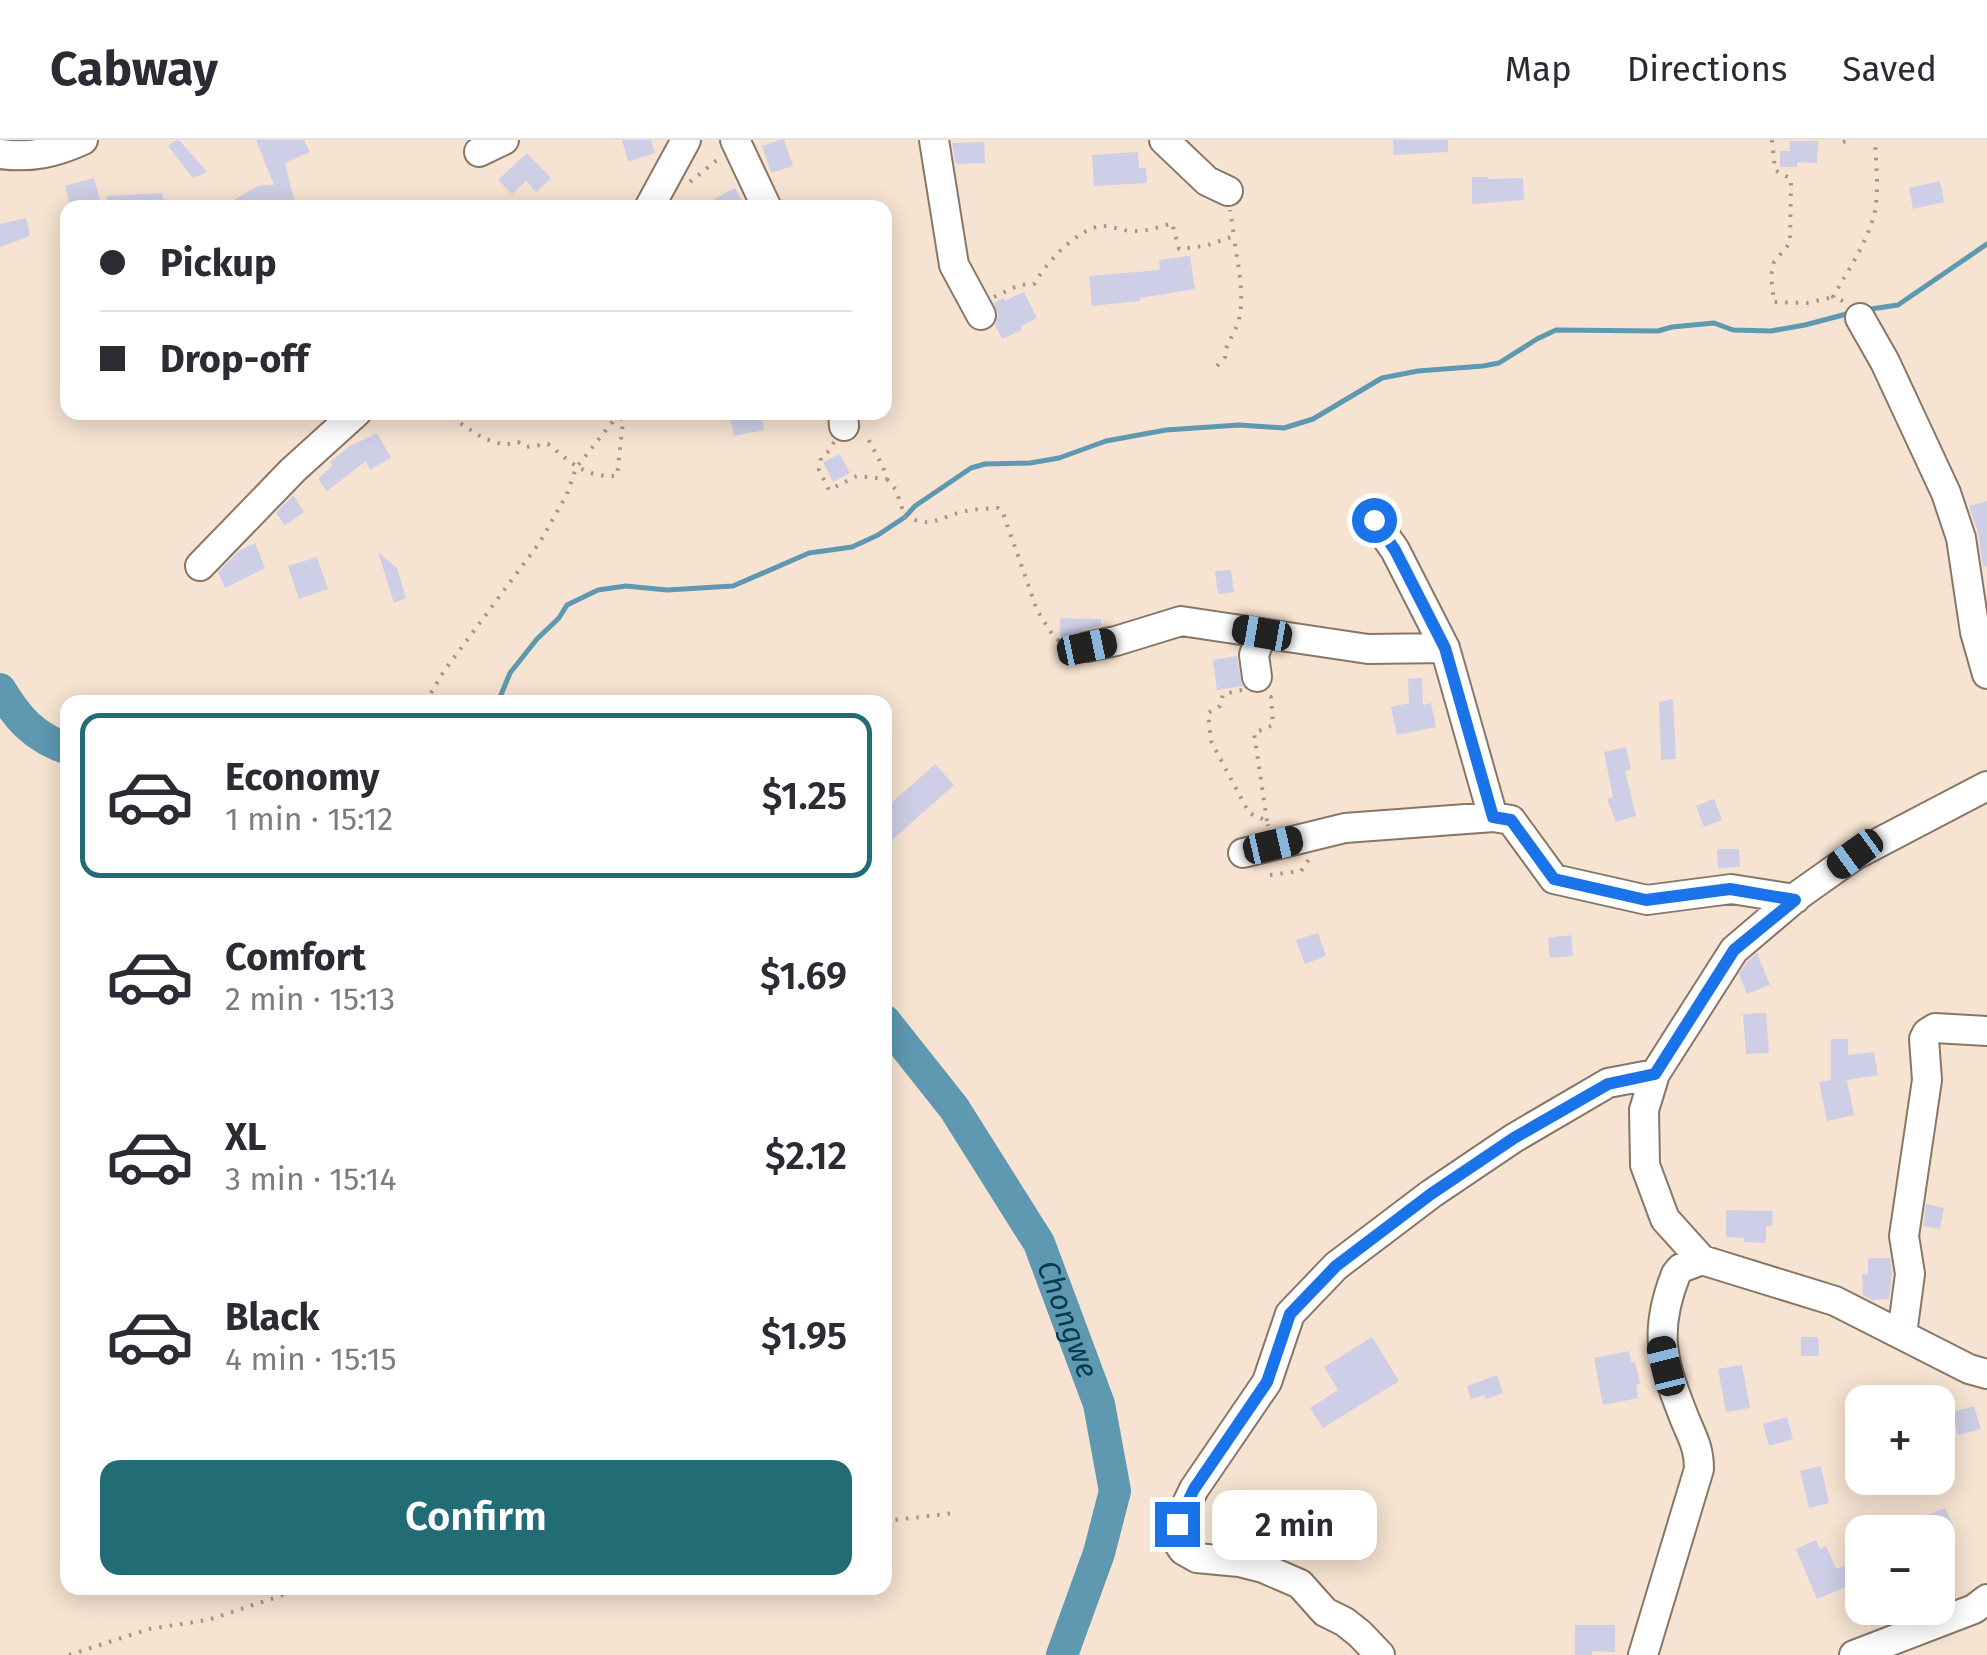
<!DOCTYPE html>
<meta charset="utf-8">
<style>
body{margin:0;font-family:"Fira Sans",sans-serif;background:#f7f7f7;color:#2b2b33;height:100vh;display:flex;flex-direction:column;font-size:38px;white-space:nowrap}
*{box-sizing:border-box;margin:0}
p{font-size:32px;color:#7c7c81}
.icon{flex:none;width:55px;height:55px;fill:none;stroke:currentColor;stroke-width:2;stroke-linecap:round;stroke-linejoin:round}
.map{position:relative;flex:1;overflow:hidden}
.drawer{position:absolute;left:60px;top:555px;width:832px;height:900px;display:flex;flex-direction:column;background:#fff;border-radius:20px;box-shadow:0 5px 25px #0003}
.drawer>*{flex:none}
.guide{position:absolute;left:60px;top:60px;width:832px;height:220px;border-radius:20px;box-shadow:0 5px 25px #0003;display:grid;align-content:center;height:220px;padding:0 40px;background:#fff}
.fabs{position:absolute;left:1845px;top:1245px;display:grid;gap:20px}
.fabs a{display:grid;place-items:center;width:110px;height:110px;border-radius:20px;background:#fff;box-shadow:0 5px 25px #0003;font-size:50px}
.end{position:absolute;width:45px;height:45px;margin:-22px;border:12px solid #1a73e8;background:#fff;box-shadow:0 0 0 5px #fff}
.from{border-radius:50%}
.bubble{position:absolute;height:70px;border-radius:20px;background:#fff;box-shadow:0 5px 25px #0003;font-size:32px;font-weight:600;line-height:70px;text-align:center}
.car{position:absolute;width:30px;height:60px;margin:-30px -15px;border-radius:12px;box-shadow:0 0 8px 2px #0007;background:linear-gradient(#222 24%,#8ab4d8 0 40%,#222 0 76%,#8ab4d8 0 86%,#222 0)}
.guide b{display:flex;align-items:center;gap:35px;height:95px;font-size:38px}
.guide b+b{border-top:2px solid #e1e1e2}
.guide i{width:25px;height:25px;background:#2b2b33}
ul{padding:18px 0 0;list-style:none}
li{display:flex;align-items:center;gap:30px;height:165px;margin:0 20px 15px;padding:0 20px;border:5px solid transparent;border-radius:20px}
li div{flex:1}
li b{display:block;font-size:38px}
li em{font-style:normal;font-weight:600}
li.selected{border-color:#226c75}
li>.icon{width:90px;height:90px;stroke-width:1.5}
.cta{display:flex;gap:20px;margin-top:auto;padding:20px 40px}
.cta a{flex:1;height:115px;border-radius:20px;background:#226c75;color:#fff;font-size:40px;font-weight:600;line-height:115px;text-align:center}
header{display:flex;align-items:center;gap:60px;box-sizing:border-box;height:140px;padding:0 50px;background:#fff;border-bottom:2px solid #e1e1e2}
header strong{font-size:48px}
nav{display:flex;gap:55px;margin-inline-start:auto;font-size:35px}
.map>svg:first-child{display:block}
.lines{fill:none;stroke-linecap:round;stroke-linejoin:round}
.stream{stroke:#5e99b1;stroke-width:5}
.river{stroke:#5e99b1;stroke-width:32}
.building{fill:#cecfe6}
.minor-casing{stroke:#887767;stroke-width:32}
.path{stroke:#a59689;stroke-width:4;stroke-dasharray:2.5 8;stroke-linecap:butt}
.minor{stroke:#fff;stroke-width:28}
.route{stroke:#1a73e8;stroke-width:12}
.labels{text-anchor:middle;stroke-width:9;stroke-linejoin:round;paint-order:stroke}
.water-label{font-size:30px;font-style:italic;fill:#043b4d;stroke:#fdf2e7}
</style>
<header>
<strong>Cabway</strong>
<nav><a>Map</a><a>Directions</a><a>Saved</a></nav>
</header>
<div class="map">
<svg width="1987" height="1515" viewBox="0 0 1987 1515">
<rect width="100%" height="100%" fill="#f6e3d1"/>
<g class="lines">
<path class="stream" d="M 1864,170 L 1898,165 L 1987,104
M 498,562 L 510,533 L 537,499 L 559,478 L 567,465 L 598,450 L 626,446 L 667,450 L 733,446 L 809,413 L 852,407 L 878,395 L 905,377 L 915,366 L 971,328 L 985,324 L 1030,323 L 1059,318 L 1106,301 L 1166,290 L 1239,285 L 1284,288 L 1313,279 L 1382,238 L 1418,231 L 1483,226 L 1499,223 L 1537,199 L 1556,190 L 1658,191 L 1672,187 L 1714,183 L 1733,190 L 1771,191 L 1805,185 L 1854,172"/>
<g class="river">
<path d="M 0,549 C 18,579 34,597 68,609"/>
<path id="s1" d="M 885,881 L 954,968 L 1039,1103 L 1099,1264 L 1115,1351 L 1099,1413 L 1062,1515"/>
</g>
</g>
<path class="building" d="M 176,0 L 179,0 L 207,32 L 193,38 L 168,6 Z
M 256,0 L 304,0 L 310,12 L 285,23 L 296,68 L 220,68 L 258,46 L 274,45 Z
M 622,0 L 651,0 L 655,13 L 628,22 Z
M 780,0 L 784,0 L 793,26 L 771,33 L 762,6 Z
M 1393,0 L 1448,0 L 1448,12 L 1394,15 Z
M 1790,1 L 1818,1 L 1817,23 L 1797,22 L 1797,27 L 1780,27 L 1780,11 L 1790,11 Z
M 984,2 L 985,23 L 956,24 L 952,3 Z
M 1138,12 L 1139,28 L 1146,28 L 1147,43 L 1094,46 L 1092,15 Z
M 527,13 L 551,38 L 536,52 L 526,41 L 512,54 L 498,40 Z
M 1472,37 L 1488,37 L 1488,39 L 1523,38 L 1524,60 L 1472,64 Z
M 94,38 L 102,68 L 71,68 L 65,46 Z
M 1940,41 L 1944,62 L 1913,69 L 1909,48 Z
M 735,48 L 746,68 L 697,68 Z
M 162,53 L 165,68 L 107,68 L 107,56 Z
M 26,78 L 30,96 L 0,107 L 0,84 Z
M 1190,116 L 1195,149 L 1140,158 L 1140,161 L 1092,166 L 1089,136 L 1160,130 L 1159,120 Z
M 1024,152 L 1037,178 L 1021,186 L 1022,190 L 1002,199 L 995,185 L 998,175 L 994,163 L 1004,158 L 1005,161 Z
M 729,272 L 760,272 L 764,290 L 734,296 Z
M 377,293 L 391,318 L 370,330 L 366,321 L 327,351 L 318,339 L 332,326 L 330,322 L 350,306 Z
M 840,314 L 850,333 L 833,342 L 823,322 Z
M 293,355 L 304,372 L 285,385 L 276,373 Z
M 1987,361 L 1987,426 L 1983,427 L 1978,393 L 1969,366 Z
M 255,403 L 265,428 L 225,448 L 218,432 L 239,411 Z
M 378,412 L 397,428 L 406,458 L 394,463 Z
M 317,417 L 328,449 L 299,459 L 288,426 Z
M 1231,430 L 1234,452 L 1218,454 L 1215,431 Z
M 1060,478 L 1101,479 L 1101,486 L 1083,490 L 1073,497 L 1060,497 Z
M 1237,516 L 1242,546 L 1217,550 L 1213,520 Z
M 1422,538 L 1423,565 L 1431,563 L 1436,587 L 1397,595 L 1391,567 L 1409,563 L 1408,539 Z
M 1673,559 L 1676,619 L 1661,620 L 1659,562 Z
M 1626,607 L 1631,629 L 1625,631 L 1636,676 L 1616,682 L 1607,659 L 1613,657 L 1604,612 Z
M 935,624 L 954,645 L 892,700 L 885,692 L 885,669 Z
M 1714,659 L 1722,680 L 1704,687 L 1696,666 Z
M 1717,709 L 1739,709 L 1740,727 L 1718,728 Z
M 1318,793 L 1326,816 L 1305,824 L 1296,800 Z
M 1571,795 L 1573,816 L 1550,818 L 1548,798 Z
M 1757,813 L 1770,845 L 1747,854 L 1739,834 L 1747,822 Z
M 1766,873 L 1769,913 L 1746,914 L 1743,874 Z
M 1831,899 L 1848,899 L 1848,915 L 1874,912 L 1878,935 L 1847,940 L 1854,975 L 1827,981 L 1819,942 L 1831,940 Z
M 1926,1064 L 1944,1068 L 1940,1089 L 1923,1086 Z
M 1726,1070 L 1773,1071 L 1772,1086 L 1766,1086 L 1766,1103 L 1744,1102 L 1744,1098 L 1726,1097 Z
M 1868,1118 L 1890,1118 L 1892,1134 L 1889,1159 L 1872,1160 L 1863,1155 L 1862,1134 L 1868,1134 Z
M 1372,1197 L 1399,1241 L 1323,1288 L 1310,1268 L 1338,1250 L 1324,1227 Z
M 1801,1197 L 1818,1197 L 1819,1216 L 1801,1216 Z
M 1629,1211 L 1631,1222 L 1635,1222 L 1640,1244 L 1636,1245 L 1638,1258 L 1603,1265 L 1594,1218 Z
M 1742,1225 L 1750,1268 L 1726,1272 L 1718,1229 Z
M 1497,1235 L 1503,1253 L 1486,1259 L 1484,1255 L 1471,1259 L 1467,1246 Z
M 1974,1266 L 1981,1289 L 1958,1295 L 1952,1272 Z
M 1787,1277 L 1793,1299 L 1769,1306 L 1763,1284 Z
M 1821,1326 L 1829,1363 L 1809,1368 L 1800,1331 Z
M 1945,1368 L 1955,1389 L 1946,1392 L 1930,1392 L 1923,1377 Z
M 1888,1375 L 1893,1392 L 1871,1392 L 1868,1380 Z
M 1816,1400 L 1820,1409 L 1826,1406 L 1836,1429 L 1862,1420 L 1862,1440 L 1817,1459 L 1796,1409 Z
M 1575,1485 L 1615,1485 L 1615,1512 L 1592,1511 L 1592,1515 L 1575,1515 Z"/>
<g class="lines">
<defs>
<path id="minor" d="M 735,0 L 767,68
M 934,0 L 954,125 L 981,175
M 1164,0 L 1207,41 L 1228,51
M 479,12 L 504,0
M 0,14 C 30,18 55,13 83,0
M 649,68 L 686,0
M 1860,178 L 1885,222 L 1946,353 L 1961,398 L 1975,492 L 1987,534
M 843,272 L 844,286
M 1374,380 L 1395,410 L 1445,508 L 1493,677
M 200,426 L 293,330 L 357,272
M 1087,507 L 1116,501 L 1181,481 L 1368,509 L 1445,508
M 1257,537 L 1254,515 L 1262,493
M 1987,646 L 1855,715 L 1800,754 L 1734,810 L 1655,934 L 1644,970 L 1645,1025 L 1665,1079 L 1702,1120 L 1835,1161 L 1969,1229 L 1987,1234
M 1243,713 L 1345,688 L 1493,677 L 1511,680 L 1554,739 L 1647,760 L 1731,749 L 1795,759
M 1902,1194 L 1910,1134 L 1904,1096 L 1927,940 L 1924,899 L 1927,893 L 1935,888 L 1987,891
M 1380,1515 L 1360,1494 L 1345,1482 L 1325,1472 L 1300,1444 L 1263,1428 L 1239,1422 L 1197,1418 L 1183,1410 L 1175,1398 L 1177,1384 L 1194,1349 L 1267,1242 L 1290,1174 L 1336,1126 L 1431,1054 L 1514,998 L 1608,943 L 1655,934
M 1643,1515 L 1699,1329 C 1699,1307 1692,1297 1684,1277 C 1662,1221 1653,1192 1676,1134 L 1681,1128 L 1702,1120
M 1854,1515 L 1974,1469 L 1987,1459"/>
</defs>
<use href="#minor" class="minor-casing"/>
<path class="path" d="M 1772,0 L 1775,30 L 1791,39 L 1790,103 L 1774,122 L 1771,136 L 1774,162 L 1807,163 L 1833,157
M 1843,2 L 1850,0
M 690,42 L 717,20
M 994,157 L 1019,145 L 1034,144 C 1046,123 1075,91 1100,86 C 1110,85 1122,91 1132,91 C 1146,92 1159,87 1172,83 L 1179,109 L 1205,106 L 1234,96 L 1230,70
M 1843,161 L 1833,157 C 1848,130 1868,102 1875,71 C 1879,49 1876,23 1875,0
M 1217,226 L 1225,217 C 1225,203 1236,193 1239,179 C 1245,153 1237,122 1234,96
M 443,272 L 483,298 L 504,305 L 518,302 L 526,307 L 548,304 C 573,324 584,337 617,336 L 624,272
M 834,302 L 830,310 L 821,318 L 819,330 L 829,350 L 857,336 L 887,339 L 883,327 L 866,295
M 887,339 L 896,350 L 905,377 C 932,386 930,382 955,374 C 968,369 984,369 998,368 L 1003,373 L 1037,470 L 1052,494 L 1064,506
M 1242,550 L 1223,554 L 1220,566 L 1208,573 L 1211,601 L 1249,673 L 1267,681 L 1268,686
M 431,553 L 444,531 L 540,402 L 567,354 L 576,328 L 614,280 L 624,278
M 1267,681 L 1254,593 L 1273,585 L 1271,557 L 1268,556
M 1270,735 L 1301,731 L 1309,719
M 885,1381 L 955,1373
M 69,1515 L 149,1489 L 208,1480 L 292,1452 L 314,1448"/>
<use href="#minor" class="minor"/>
</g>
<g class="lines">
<path class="route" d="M 1177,1384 L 1194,1349 L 1267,1242 L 1290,1174 L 1336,1126 L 1431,1054 L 1514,998 L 1608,944 L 1655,934 L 1734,810 L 1795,760 L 1730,749 L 1646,760 L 1554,739 L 1511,680 L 1493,677 L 1445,508 L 1395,410 L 1374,380"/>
</g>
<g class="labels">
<g class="water-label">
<text dy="10" stroke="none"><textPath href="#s1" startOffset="352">Chongwe</textPath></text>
</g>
</g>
</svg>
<div class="fabs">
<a>+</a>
<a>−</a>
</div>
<i class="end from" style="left:1374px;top:380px"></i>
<i class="end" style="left:1177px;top:1384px"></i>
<div class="bubble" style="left:1212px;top:1350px;width:165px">2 min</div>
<i class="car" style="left:1262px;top:493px;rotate:280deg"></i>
<i class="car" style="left:1087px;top:507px;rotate:78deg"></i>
<i class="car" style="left:1273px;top:705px;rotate:77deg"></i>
<i class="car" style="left:1855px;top:714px;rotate:234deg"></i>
<i class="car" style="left:1666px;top:1226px;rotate:346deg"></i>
<div class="guide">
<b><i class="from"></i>Pickup</b>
<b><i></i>Drop-off</b>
</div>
<section class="drawer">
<ul>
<li class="selected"><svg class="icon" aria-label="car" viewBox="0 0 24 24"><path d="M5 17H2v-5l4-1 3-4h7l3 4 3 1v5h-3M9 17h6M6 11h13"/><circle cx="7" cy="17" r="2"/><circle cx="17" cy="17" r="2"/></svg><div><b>Economy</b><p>1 min · 15:12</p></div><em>$1.25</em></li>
<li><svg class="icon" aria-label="car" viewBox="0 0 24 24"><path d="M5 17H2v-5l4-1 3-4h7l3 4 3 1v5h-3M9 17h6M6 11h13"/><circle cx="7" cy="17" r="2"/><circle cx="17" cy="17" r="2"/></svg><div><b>Comfort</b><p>2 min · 15:13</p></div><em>$1.69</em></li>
<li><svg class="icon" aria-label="car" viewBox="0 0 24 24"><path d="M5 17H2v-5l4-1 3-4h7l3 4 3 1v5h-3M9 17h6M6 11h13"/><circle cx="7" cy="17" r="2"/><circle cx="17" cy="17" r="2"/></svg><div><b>XL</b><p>3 min · 15:14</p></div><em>$2.12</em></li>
<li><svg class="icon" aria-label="car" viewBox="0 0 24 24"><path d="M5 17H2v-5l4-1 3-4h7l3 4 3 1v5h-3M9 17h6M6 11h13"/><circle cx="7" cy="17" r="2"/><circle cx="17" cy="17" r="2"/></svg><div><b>Black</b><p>4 min · 15:15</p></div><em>$1.95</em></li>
</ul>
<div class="cta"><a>Confirm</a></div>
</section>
</div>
